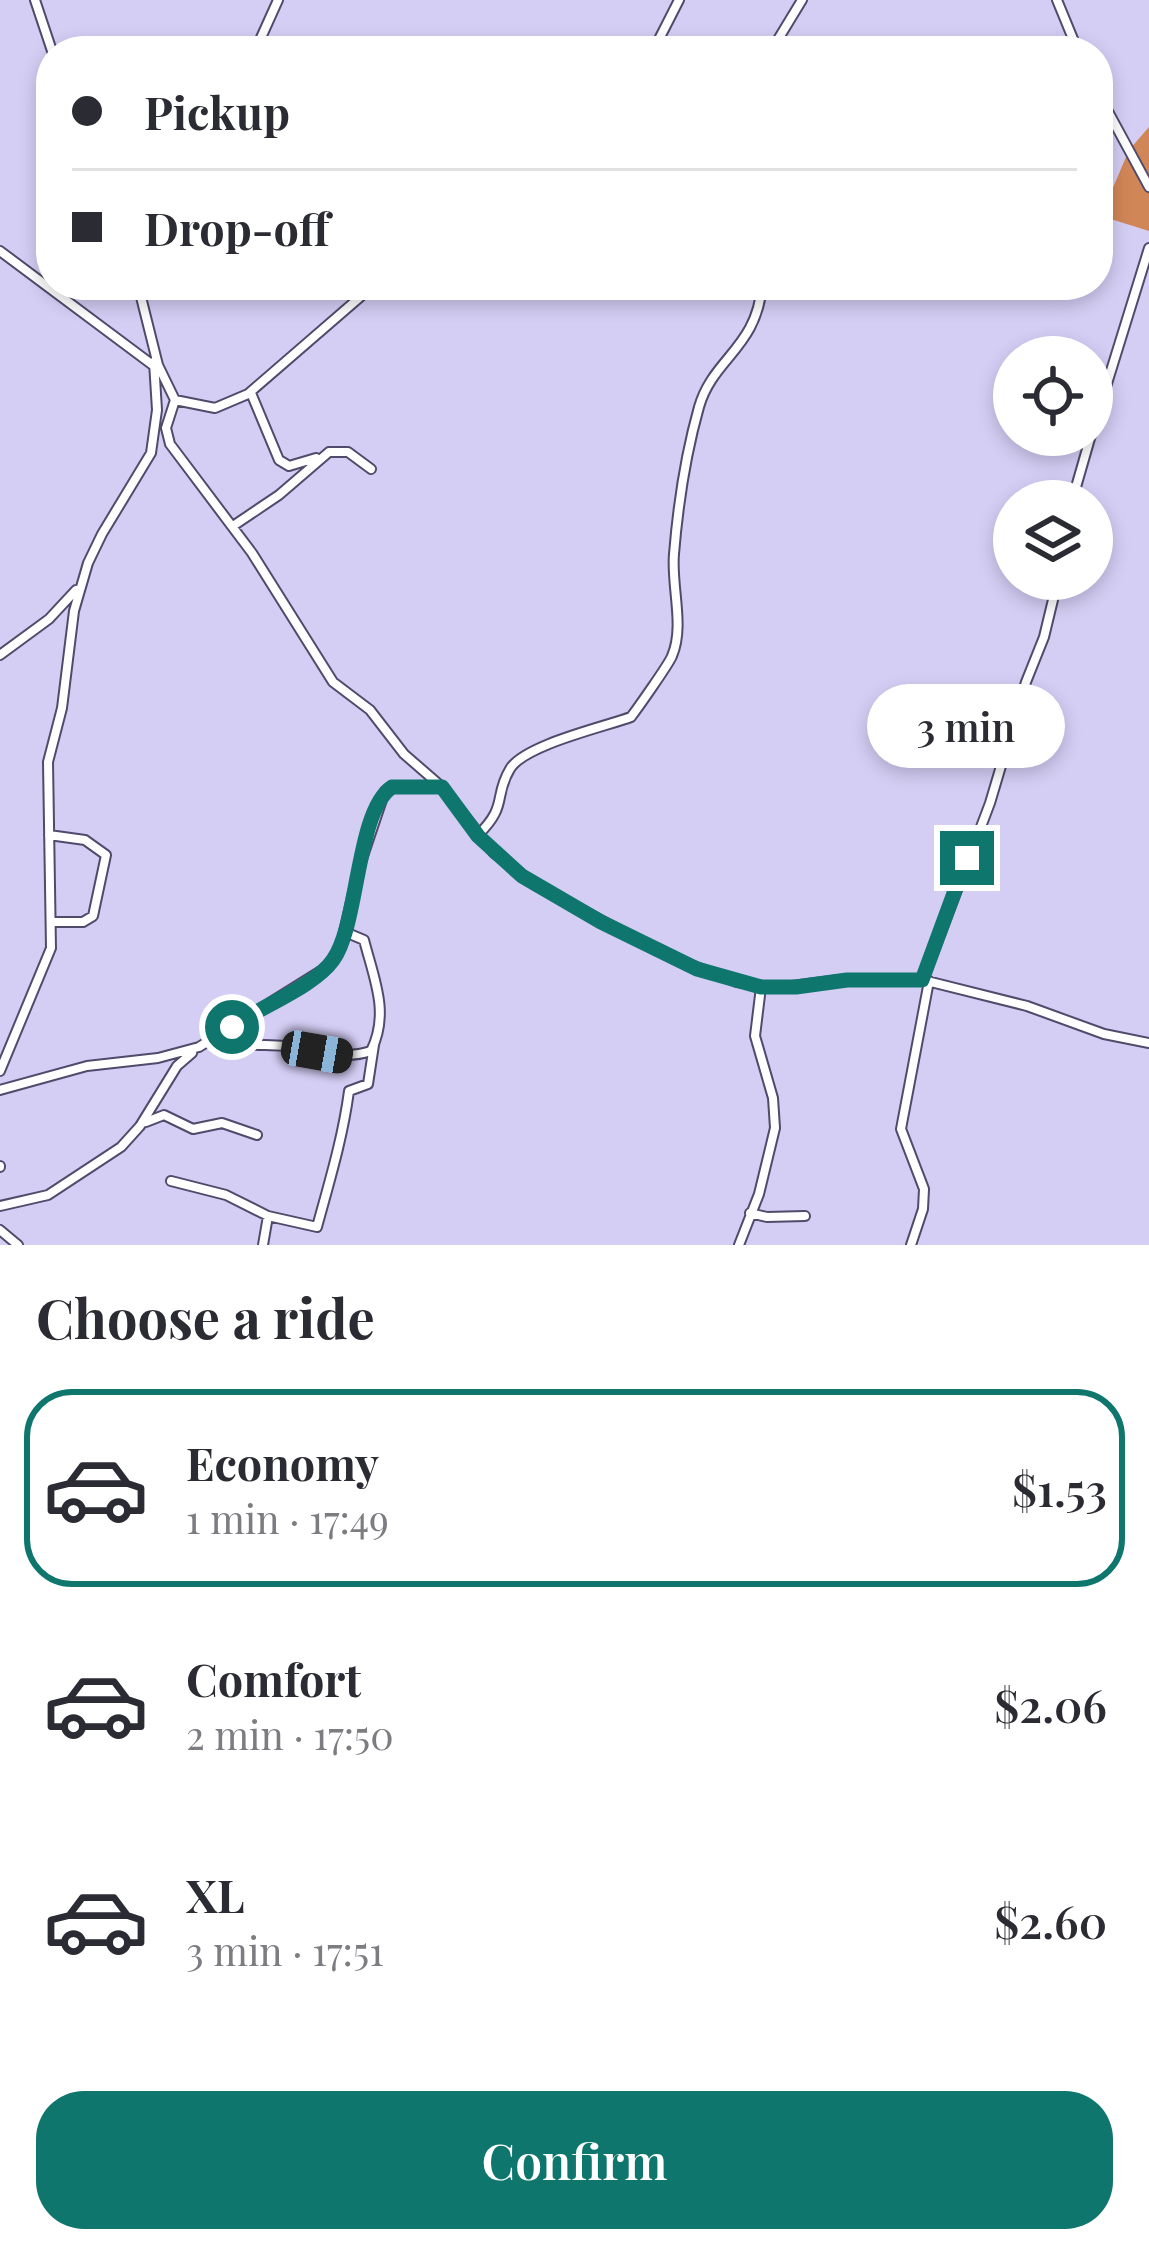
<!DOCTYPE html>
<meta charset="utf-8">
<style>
body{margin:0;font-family:"Playfair Display",serif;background:#f7f7f7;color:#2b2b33;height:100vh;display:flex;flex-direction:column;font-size:45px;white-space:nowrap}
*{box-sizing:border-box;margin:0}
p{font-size:39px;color:#7c7c81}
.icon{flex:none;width:66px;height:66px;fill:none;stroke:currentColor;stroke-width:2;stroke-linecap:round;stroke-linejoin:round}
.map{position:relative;height:1245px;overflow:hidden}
.sheet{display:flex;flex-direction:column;background:#fff;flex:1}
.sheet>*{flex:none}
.guide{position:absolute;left:36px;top:36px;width:1077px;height:264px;border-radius:48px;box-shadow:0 6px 18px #0003;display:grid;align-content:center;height:264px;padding:0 36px;background:#fff}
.tools{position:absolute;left:993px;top:336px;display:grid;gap:24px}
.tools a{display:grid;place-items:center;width:120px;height:120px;border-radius:50%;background:#fff;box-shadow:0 6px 18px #0003;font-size:60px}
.end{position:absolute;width:54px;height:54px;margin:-27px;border:15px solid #0f766e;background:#fff;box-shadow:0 0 0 6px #fff}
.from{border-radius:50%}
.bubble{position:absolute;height:84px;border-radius:42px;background:#fff;box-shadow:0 6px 18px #0003;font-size:39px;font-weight:600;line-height:84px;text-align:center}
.car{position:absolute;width:36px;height:72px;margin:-36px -18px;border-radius:15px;box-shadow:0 0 9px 3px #0007;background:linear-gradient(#222 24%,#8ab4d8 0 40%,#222 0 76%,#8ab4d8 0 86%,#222 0)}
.guide b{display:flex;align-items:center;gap:42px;height:114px;font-size:45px}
.guide b+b{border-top:3px solid #e1e1e2}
.guide i{width:30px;height:30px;background:#2b2b33}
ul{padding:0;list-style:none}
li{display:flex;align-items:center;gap:36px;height:198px;margin:0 24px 18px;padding:0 12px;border:6px solid transparent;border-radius:48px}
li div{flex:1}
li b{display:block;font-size:45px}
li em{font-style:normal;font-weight:600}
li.active{border-color:#0f766e}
li>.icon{width:108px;height:108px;stroke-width:1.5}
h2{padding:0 36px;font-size:54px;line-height:144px}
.primary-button{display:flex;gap:24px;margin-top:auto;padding:24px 36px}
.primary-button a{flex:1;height:138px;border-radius:48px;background:#0f766e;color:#fff;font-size:48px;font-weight:600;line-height:138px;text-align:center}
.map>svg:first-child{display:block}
.forest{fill:#d18657}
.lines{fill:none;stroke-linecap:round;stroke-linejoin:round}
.minor-casing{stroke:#504a6b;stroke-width:12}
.minor{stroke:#fff;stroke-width:8}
.route{stroke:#0f766e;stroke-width:15}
</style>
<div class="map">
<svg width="1149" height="1245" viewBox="0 0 1149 1245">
<rect width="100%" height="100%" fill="#d4cef5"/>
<path class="forest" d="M 1149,127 L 1149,231 L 1101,216 L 1129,150 Z"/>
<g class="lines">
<defs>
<path id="minor" d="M 35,0 L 52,51
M 1057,0 L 1078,51
M 255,51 L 278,0
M 653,51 L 679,0
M 771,51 L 802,0
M 1098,93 L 1149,187
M 0,251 L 154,366
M 138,285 L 158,365 L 175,400 L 166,428 L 170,444 L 252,553 L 333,682 L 370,710 L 404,754 L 442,787 L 494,853 L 535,885 L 674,959 L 737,982 L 776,988 L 847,979 L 923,980 L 1027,1006 L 1104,1034 L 1149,1043
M 251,393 L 279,460 L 289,466 L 316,458
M 175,400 L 215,408 L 248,394 L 374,285
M 1092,432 L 1149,248
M 1072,501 L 1091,435
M 233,526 L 279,495 L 329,452 L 348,452 L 371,469
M 0,655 L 49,619 L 76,590
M 49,835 L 85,840 L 106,855 L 93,916 L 83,922 L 53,922
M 477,836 C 509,805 493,797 510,769 C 524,745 604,727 631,717 C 637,709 669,664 672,656 C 685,626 671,586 674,554 C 678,505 686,453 699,407 C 713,358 757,348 762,285
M 923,980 L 990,803 L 1026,682 L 1044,637 L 1058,579
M 218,1038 C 241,1047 261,1044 285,1046 C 315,1049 342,1061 371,1051 C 390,1013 374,979 364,940 L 345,932
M 0,1071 L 51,948 L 48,762 L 62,708 L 74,611 L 88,563 L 102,534 L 151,453 L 157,410 L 154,362
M 0,1090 L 87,1066 L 158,1058 L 199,1047 L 327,967 L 341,945 L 358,871 L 385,791 L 401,786 L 441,787
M 146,1122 L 164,1115 L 193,1129 L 222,1123 L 257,1135
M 0,1167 L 0,1166
M 171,1181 L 226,1195 L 268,1216 L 317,1227 C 329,1183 343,1137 349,1091 L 368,1084 L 374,1045
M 0,1206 L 48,1195 L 121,1147 L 140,1126 L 177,1066 L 192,1053
M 750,1213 L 767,1217 L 805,1216
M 0,1230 L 18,1245
M 263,1245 L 268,1216
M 739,1245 L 759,1194 L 775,1128 L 773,1098 L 755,1036 L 761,987
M 911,1245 L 923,1209 L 924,1189 L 901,1129 L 929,981"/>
</defs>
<use href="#minor" class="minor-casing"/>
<use href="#minor" class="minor"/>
</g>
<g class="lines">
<path class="route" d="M 232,1027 C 259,1007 314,987 333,960 C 359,924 356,811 392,787 L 442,787 L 478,836 L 522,876 L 601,922 L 697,969 L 761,987 L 796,987 L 847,980 L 922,980 L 967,858"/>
</g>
</svg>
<div class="tools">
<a><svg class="icon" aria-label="locate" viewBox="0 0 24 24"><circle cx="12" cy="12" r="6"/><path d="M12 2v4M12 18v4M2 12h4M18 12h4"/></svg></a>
<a><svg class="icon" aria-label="layers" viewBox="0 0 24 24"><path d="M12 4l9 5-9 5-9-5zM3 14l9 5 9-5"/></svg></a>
</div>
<i class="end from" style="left:232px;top:1027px"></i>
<i class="end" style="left:967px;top:858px"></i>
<div class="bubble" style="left:867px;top:684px;width:198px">3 min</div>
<i class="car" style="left:317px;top:1052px;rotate:100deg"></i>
<div class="guide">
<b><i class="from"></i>Pickup</b>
<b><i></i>Drop-off</b>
</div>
</div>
<section class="sheet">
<h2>Choose a ride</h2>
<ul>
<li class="active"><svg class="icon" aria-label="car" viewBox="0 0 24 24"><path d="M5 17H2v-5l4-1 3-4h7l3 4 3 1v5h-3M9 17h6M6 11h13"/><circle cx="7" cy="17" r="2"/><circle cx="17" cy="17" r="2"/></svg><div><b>Economy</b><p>1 min · 17:49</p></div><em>$1.53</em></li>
<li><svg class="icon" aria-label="car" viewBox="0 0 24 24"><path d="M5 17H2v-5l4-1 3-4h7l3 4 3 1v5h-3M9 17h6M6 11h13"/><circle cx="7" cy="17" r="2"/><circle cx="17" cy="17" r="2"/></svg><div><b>Comfort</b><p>2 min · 17:50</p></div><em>$2.06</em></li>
<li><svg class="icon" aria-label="car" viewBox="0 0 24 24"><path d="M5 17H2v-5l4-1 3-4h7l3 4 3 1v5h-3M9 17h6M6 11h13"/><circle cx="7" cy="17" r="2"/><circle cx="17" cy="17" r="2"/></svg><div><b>XL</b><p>3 min · 17:51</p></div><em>$2.60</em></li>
</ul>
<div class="primary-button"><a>Confirm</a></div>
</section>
